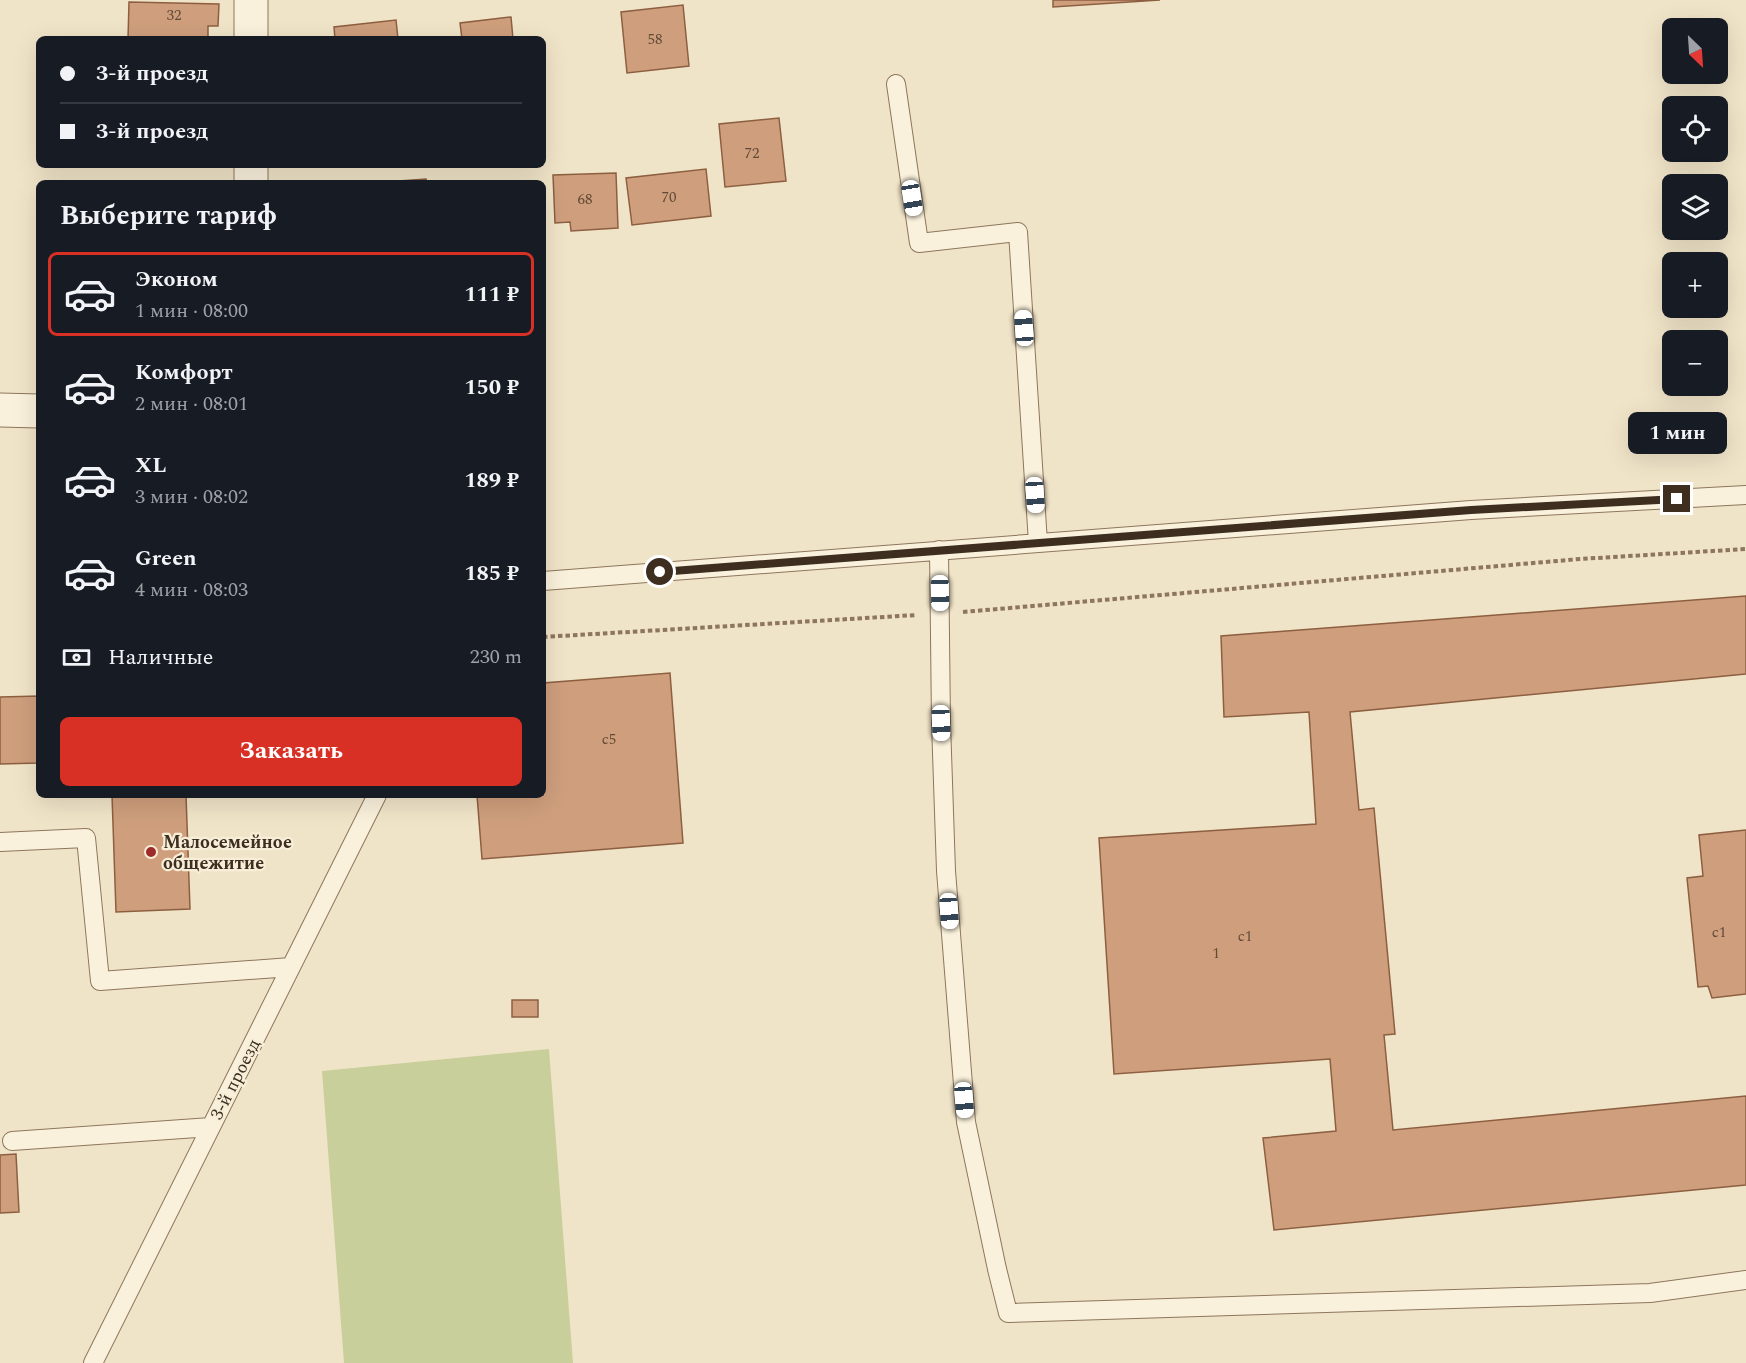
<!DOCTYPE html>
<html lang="ru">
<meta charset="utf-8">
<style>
body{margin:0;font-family:Spectral,serif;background:#242831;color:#f1f3f6;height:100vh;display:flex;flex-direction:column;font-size:22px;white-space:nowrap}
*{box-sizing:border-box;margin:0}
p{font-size:20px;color:#9ea1a6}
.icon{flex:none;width:33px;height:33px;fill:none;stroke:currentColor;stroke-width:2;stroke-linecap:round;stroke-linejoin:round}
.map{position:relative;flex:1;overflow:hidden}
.details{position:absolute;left:36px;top:180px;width:510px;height:618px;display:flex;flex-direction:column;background:#171b24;border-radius:9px;box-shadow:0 6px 24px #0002}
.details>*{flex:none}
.hud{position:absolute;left:36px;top:36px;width:510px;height:132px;border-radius:9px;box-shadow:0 6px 24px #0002;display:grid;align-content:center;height:132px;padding:0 24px;background:#171b24}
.needle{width:39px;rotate:155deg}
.controls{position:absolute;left:1662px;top:18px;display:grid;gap:12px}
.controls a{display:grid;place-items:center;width:66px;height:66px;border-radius:9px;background:#171b24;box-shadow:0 6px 24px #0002;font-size:30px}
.end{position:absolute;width:27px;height:27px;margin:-14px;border:8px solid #3d2e20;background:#fff;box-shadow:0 0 0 3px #fff}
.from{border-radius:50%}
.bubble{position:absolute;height:42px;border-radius:9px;background:#171b24;box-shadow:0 6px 24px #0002;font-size:20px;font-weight:700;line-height:42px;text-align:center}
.car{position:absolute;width:18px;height:36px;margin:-18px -9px;border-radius:8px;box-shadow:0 0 4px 2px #0007;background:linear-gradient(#fff 24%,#345 0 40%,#fff 0 76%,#345 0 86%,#fff 0)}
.hud b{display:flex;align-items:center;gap:21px;height:57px;font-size:22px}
.hud b+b{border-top:2px solid #363941}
.hud i{width:15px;height:15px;background:#f1f3f6}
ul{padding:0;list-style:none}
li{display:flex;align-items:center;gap:18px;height:84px;margin:0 12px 9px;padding:0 12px;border:3px solid transparent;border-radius:9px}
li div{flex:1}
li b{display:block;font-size:22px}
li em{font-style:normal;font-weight:700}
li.current{border-color:#d93025}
li>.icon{width:54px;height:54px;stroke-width:1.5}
h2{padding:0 24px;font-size:27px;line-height:72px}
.pay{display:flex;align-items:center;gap:15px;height:66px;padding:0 24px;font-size:22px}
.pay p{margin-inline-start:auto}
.primary-button{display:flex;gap:12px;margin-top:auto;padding:12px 24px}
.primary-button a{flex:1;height:69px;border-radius:9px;background:#d93025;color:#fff;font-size:24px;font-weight:700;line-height:69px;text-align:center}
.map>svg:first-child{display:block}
.green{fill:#c9cf9b}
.building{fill:#cf9f7d;stroke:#8d5f41;stroke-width:1.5}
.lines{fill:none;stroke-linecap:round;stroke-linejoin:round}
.lane-casing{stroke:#8d765c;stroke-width:20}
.street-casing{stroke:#8d765c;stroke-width:35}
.path{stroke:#8d765c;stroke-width:4;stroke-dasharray:4.5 3;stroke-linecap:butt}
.lane{stroke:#faf1dc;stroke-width:18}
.street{stroke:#faf1dc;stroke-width:33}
.route{stroke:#3d2e20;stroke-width:8}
.poi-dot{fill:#9e2a2b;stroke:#f7eed8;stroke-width:2}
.labels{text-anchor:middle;stroke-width:4.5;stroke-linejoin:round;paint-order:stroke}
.number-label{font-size:15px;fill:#624a37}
.poi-label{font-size:18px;font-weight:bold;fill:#3d2e20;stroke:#f7eed8;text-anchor:start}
.street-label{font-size:18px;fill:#3d2e20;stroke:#f7eed8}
</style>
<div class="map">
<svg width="1746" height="1363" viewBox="0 0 1746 1363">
<rect width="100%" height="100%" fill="#f0e4c8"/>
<path class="green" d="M 549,1049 L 573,1363 L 344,1363 L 322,1071 Z"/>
<path class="building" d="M 1053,0 L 1160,0 L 1053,7 Z
M 129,2 L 219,4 L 218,26 L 208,26 L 208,39 L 128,39 Z
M 683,5 L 689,66 L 627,73 L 621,12 Z
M 511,17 L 513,39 L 462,39 L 460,23 Z
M 396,20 L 398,39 L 335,39 L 334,27 Z
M 779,118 L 786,181 L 725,187 L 719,124 Z
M 706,169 L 711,216 L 632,225 L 626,178 Z
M 616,173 L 618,228 L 571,231 L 570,222 L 555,223 L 553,175 Z
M 426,179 L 427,183 L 370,183 Z
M 1746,596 L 1746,674 L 1350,712 L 1359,810 L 1374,808 L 1395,1034 L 1384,1035 L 1393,1130 L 1746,1096 L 1746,1185 L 1274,1230 L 1263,1138 L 1336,1131 L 1330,1059 L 1114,1074 L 1099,838 L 1316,824 L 1309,712 L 1224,717 L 1221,636 Z
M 670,673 L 683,843 L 482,859 L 477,795 L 543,795 L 543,683 Z
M 39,696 L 39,763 L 0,764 L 0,697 Z
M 112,795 L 186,795 L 190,909 L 116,912 Z
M 1746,830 L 1746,994 L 1712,998 L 1708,986 L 1698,987 L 1687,878 L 1703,876 L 1699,835 Z
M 512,1000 L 538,1000 L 538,1017 L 512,1017 Z
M 16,1154 L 19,1212 L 0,1213 L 0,1155 Z"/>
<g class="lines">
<defs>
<path id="lane" d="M 896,84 L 919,243 L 1018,232 L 1038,543
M 939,550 L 941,723 L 946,871 L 966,1122 L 997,1269 L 1008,1313 L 1650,1293 L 1746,1280
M 543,581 L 1471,510 L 1746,495
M 0,842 L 86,838 L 100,981 L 291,967
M 12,1141 L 211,1127
M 93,1363 L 377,795"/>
<path id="street" d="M 251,0 L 251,39
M 251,165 L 251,183
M 0,410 L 39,411"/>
</defs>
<use href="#lane" class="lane-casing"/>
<use href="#street" class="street-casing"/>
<path class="path" d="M 963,612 L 1580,559 L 1746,549
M 543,637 L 917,615"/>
<use href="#lane" class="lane"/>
<use href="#street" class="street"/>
</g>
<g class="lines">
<path class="route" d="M 660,572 L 1471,510 L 1677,499"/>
</g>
<circle class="poi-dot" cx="151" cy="852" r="6"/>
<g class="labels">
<g class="number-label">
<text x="174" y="20">32</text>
<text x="655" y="44">58</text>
<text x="752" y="158">72</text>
<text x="669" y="202">70</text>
<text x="585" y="204">68</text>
<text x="609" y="744">с5</text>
<text x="1719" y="937">с1</text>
<text x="1245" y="941">с1</text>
<text x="1216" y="958">1</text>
</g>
<g class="poi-label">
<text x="163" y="848">Малосемейное<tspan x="163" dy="21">общежитие</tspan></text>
</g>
<g class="street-label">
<text transform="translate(235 1079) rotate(-63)" y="6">3-й проезд</text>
</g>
</g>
</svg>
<div class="controls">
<a><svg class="needle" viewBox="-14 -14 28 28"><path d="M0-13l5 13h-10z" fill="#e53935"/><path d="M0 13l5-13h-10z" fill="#9ea1a6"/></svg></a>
<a><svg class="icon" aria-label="locate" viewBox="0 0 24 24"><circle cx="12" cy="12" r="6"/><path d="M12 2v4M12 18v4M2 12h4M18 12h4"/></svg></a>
<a><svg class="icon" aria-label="layers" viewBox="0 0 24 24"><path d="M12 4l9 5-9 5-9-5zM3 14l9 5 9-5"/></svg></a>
<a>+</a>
<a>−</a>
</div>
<i class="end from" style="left:660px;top:572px"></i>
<i class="end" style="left:1677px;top:499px"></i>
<div class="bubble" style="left:1628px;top:412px;width:99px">1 мин</div>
<i class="car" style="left:912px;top:198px;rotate:171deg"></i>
<i class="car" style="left:1024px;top:328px;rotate:356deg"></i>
<i class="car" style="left:1035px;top:495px;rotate:176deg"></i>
<i class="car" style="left:940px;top:593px;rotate:179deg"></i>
<i class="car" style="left:941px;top:723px;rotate:178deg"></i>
<i class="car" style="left:949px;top:911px;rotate:176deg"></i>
<i class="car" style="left:964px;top:1100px;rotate:175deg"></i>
<div class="hud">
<b><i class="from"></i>3-й проезд</b>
<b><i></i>3-й проезд</b>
</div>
<section class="details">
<h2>Выберите тариф</h2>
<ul>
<li class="current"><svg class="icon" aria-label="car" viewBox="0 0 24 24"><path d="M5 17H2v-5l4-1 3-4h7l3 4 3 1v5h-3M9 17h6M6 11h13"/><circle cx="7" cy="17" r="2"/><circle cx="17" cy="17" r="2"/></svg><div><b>Эконом</b><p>1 мин · 08:00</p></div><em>111 ₽</em></li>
<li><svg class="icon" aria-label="car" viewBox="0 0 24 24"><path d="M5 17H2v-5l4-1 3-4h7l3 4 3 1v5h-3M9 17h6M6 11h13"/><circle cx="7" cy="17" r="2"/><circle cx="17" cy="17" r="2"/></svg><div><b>Комфорт</b><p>2 мин · 08:01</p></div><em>150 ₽</em></li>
<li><svg class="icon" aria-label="car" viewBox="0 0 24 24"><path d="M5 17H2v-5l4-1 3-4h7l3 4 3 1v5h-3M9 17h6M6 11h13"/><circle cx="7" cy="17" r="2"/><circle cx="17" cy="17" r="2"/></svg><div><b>XL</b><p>3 мин · 08:02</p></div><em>189 ₽</em></li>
<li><svg class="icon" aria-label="car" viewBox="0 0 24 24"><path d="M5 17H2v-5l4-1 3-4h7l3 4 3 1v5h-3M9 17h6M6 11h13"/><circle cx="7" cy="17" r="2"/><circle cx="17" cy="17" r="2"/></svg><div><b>Green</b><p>4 мин · 08:03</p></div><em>185 ₽</em></li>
</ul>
<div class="pay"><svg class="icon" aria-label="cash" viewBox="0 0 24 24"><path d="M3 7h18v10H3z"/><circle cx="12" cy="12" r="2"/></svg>Наличные<p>230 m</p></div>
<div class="primary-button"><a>Заказать</a></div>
</section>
</div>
